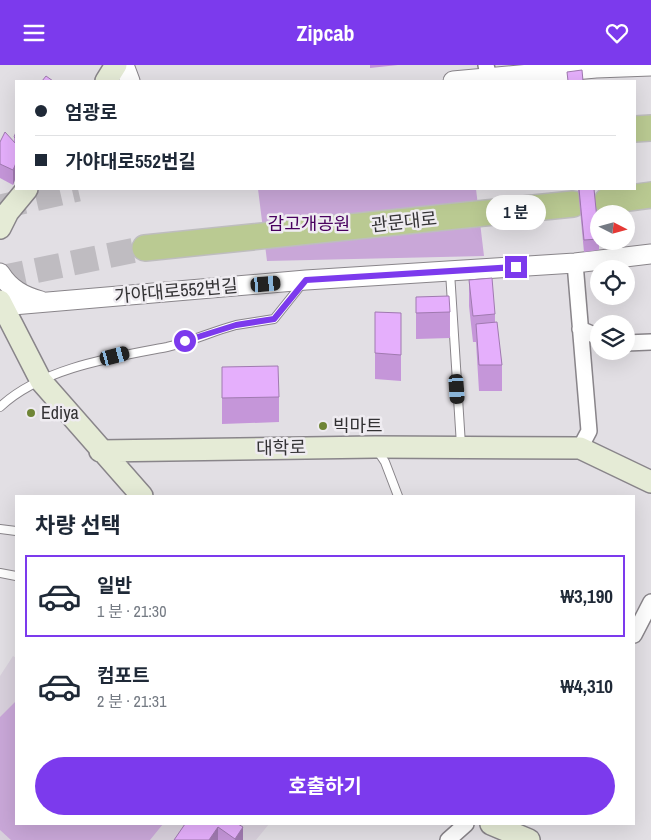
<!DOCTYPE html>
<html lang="ko">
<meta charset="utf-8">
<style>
body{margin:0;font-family:"Archivo Narrow","Noto Sans KR",sans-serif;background:#f2f2f3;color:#1f2937;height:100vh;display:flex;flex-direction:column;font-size:19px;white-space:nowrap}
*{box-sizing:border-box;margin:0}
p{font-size:16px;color:#747a83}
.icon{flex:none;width:28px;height:28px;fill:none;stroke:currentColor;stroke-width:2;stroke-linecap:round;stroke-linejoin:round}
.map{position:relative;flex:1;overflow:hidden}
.drawer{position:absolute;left:15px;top:430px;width:620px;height:330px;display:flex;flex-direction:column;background:#fff;border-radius:0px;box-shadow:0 5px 20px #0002}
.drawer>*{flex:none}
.guide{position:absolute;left:15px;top:15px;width:621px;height:110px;border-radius:0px;box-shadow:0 5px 20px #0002;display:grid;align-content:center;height:110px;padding:0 20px;background:#fff}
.needle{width:32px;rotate:96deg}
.tools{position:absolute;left:590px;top:140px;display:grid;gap:10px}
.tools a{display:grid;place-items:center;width:45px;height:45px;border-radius:50%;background:#fff;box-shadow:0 5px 20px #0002;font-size:25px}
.end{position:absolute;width:22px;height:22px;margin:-11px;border:6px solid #7c3aed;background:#fff;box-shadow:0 0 0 2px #fff}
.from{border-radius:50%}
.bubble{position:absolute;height:35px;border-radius:18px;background:#fff;box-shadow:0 5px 20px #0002;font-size:16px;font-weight:700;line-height:35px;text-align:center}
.car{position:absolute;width:15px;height:30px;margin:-15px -8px;border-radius:6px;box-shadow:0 0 4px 1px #0007;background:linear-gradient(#222 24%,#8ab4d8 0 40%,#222 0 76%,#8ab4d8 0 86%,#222 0)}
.guide b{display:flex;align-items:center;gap:18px;height:48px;font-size:19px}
.guide b+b{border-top:1px solid #e0e1e3}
.guide i{width:12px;height:12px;background:#1f2937}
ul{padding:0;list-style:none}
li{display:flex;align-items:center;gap:15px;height:82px;margin:0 10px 8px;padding:0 10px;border:2px solid transparent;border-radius:0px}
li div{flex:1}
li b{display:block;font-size:19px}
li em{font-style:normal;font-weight:700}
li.selected{border-color:#7c3aed}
li>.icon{width:45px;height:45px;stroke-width:1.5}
h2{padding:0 20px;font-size:22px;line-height:60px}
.cta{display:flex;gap:10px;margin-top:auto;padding:10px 20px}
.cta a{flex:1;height:58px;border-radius:30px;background:#7c3aed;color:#fff;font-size:20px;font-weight:700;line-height:58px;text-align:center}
header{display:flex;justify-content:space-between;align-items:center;height:65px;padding:0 20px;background:#7c3aed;color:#fff;font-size:22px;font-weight:700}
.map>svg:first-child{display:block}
.built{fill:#d8d0dc}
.green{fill:#c9a7d8}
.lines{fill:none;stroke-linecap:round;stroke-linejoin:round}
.trunk-tunnel{stroke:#bfbcc1;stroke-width:25;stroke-dasharray:25 12;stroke-linecap:butt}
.service-casing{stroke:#89858a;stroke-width:10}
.minor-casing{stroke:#89858a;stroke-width:18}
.tertiary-casing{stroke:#89858a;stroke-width:21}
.secondary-casing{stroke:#89858a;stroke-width:24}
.trunk-casing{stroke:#bebdbe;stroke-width:28}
.service{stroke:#fff;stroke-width:8}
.minor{stroke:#fff;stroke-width:15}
.tertiary{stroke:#fff;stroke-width:19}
.secondary{stroke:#e5ebd6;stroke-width:21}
.trunk{stroke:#baca92;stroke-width:25}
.wall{fill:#c596d9}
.shaded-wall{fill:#a07ab0}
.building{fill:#e5affc;stroke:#a07ab0}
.route{stroke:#7c3aed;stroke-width:6}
.poi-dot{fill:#6f8536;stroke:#efecf1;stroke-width:2}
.labels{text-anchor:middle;stroke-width:5;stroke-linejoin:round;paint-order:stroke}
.street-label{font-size:18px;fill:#333234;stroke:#efecf1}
.park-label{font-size:18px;fill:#49005f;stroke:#efecf1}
.poi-label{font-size:18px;fill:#333234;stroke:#efecf1;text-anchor:start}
</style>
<header><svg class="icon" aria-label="menu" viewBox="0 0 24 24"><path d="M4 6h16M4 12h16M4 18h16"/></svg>Zipcab<svg class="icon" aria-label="heart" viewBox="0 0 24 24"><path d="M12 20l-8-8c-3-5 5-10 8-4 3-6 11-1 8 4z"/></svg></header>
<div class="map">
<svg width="651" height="775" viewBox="0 0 651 775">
<rect width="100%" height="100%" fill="#e2dfe4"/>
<path class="built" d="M 13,591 L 16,593 L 16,759 L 269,759 L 256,775 L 0,775 L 0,611 Z"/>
<path class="green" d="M 258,124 L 476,124 L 484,191 L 267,196 Z
M 16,636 L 16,759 L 163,759 L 150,775 L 11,775 L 0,765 L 0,652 Z"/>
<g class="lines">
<path class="trunk-tunnel" d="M 0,142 L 78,124
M 0,213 L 145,183"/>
<defs>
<path id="service" d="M 450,207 L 461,380
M 0,342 C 41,303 114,292 167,282 C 190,277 213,266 236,260 C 249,258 261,256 274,254 L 302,219
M 377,385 L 385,397 L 398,431
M 0,464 L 16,466
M 0,508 L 16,511"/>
<path id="minor" d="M 486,0 L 489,13
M 575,198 L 589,366 L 580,383
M 580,264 L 599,272
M 626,278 L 651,277
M 634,570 L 651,537
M 448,775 L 466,759"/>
<path id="tertiary" d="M 124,0 L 130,16
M 453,16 L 596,3 L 651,1
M 0,208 C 10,224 23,231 41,236
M 1,241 L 306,215 L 575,198 L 651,189"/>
<path id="secondary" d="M 106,16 L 116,0
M 0,163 L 8,147 L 27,124
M 0,236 L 41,316 L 142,431
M 100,386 L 375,382 L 580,383 L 651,417
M 491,759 L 529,775"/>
<path id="trunk" d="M 635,64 L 651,63
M 607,136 L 651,130
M 145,183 L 573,139"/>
</defs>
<use href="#service" class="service-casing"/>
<use href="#minor" class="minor-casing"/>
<use href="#tertiary" class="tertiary-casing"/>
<use href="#secondary" class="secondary-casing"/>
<use href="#trunk" class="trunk-casing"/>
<use href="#service" class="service"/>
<use href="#minor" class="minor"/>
<use href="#tertiary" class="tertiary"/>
<use href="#secondary" class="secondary"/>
<use href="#trunk" class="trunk"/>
</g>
<path class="wall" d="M 370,0 L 398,0 L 370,3 Z
M 16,67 L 16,112 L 13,120 L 0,113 L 0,77 L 14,76 L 14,72 Z
M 578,124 L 594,124 L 599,172 L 599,185 L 584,187 Z
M 469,215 L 495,249 L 495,257 L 502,300 L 502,326 L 479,326 L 476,277 L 473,277 L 469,241 Z
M 416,232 L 450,247 L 450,273 L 416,274 Z
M 375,247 L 401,248 L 401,316 L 375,314 Z
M 222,302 L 279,332 L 279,357 L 222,359 Z
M 185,759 L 238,759 L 243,775 L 174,775 Z"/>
<path class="shaded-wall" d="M 16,98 L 16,112 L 13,120 L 13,105 Z
M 218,762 L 218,775 L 209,775 Z
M 243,762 L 243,775 L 235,775 L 235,774 Z"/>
<path class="building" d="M 582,5 L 583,16 L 568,16 L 567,7 Z
M 46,11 L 53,16 L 42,16 Z
M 5,67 L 16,79 L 16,98 L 13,105 L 0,99 L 0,77 Z
M 16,67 L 16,74 L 14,72 Z
M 579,124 L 594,124 L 599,174 L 584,175 Z
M 492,213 L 495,249 L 473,251 L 469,215 Z
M 449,231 L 450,247 L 416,248 L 416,232 Z
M 375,247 L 401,248 L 401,290 L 375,288 Z
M 497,257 L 502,300 L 479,300 L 476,259 Z
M 278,301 L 279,332 L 222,333 L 222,302 Z
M 185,759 L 238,759 L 243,762 L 235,774 L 218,762 L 209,775 L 174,775 Z"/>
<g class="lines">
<path class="route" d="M 185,276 L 236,260 L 274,254 L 306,215 L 516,202"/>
</g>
<g class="poi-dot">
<circle cx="31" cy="348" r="5"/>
<circle cx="323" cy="361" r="5"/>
</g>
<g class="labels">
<g class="street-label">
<text transform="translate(404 157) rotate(-6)" y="6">관문대로</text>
<text transform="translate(176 226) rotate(-5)" y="6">가야대로552번길</text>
<text transform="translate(281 383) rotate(-1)" y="6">대학로</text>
</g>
<g class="park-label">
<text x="309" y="165">감고개공원</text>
</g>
<g class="poi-label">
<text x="41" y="354">Ediya</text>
<text x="333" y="367">빅마트</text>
</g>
</g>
</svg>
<div class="tools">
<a><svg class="needle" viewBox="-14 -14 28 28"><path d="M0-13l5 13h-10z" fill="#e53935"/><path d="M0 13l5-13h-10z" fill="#747a83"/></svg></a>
<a><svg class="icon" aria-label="locate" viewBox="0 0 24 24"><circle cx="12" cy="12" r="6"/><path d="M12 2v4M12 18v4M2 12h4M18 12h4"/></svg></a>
<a><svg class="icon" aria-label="layers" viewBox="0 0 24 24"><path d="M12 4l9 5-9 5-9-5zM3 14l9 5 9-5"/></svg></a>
</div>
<i class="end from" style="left:185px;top:276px"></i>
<i class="end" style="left:516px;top:202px"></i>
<div class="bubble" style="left:486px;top:130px;width:60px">1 분</div>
<i class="car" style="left:266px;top:219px;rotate:85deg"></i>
<i class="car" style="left:115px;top:291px;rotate:75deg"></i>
<i class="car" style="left:457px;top:324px;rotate:176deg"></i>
<div class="guide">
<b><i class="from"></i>엄광로</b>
<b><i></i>가야대로552번길</b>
</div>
<section class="drawer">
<h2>차량 선택</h2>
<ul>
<li class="selected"><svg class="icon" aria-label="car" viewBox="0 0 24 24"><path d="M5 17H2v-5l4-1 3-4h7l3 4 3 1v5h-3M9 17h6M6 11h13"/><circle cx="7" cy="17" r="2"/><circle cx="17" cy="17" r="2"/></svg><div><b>일반</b><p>1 분 · 21:30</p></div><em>₩3,190</em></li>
<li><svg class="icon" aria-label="car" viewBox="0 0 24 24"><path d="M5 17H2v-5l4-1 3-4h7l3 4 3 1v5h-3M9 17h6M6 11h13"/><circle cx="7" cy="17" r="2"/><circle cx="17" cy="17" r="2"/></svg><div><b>컴포트</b><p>2 분 · 21:31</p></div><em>₩4,310</em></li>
</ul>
<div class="cta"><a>호출하기</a></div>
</section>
</div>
